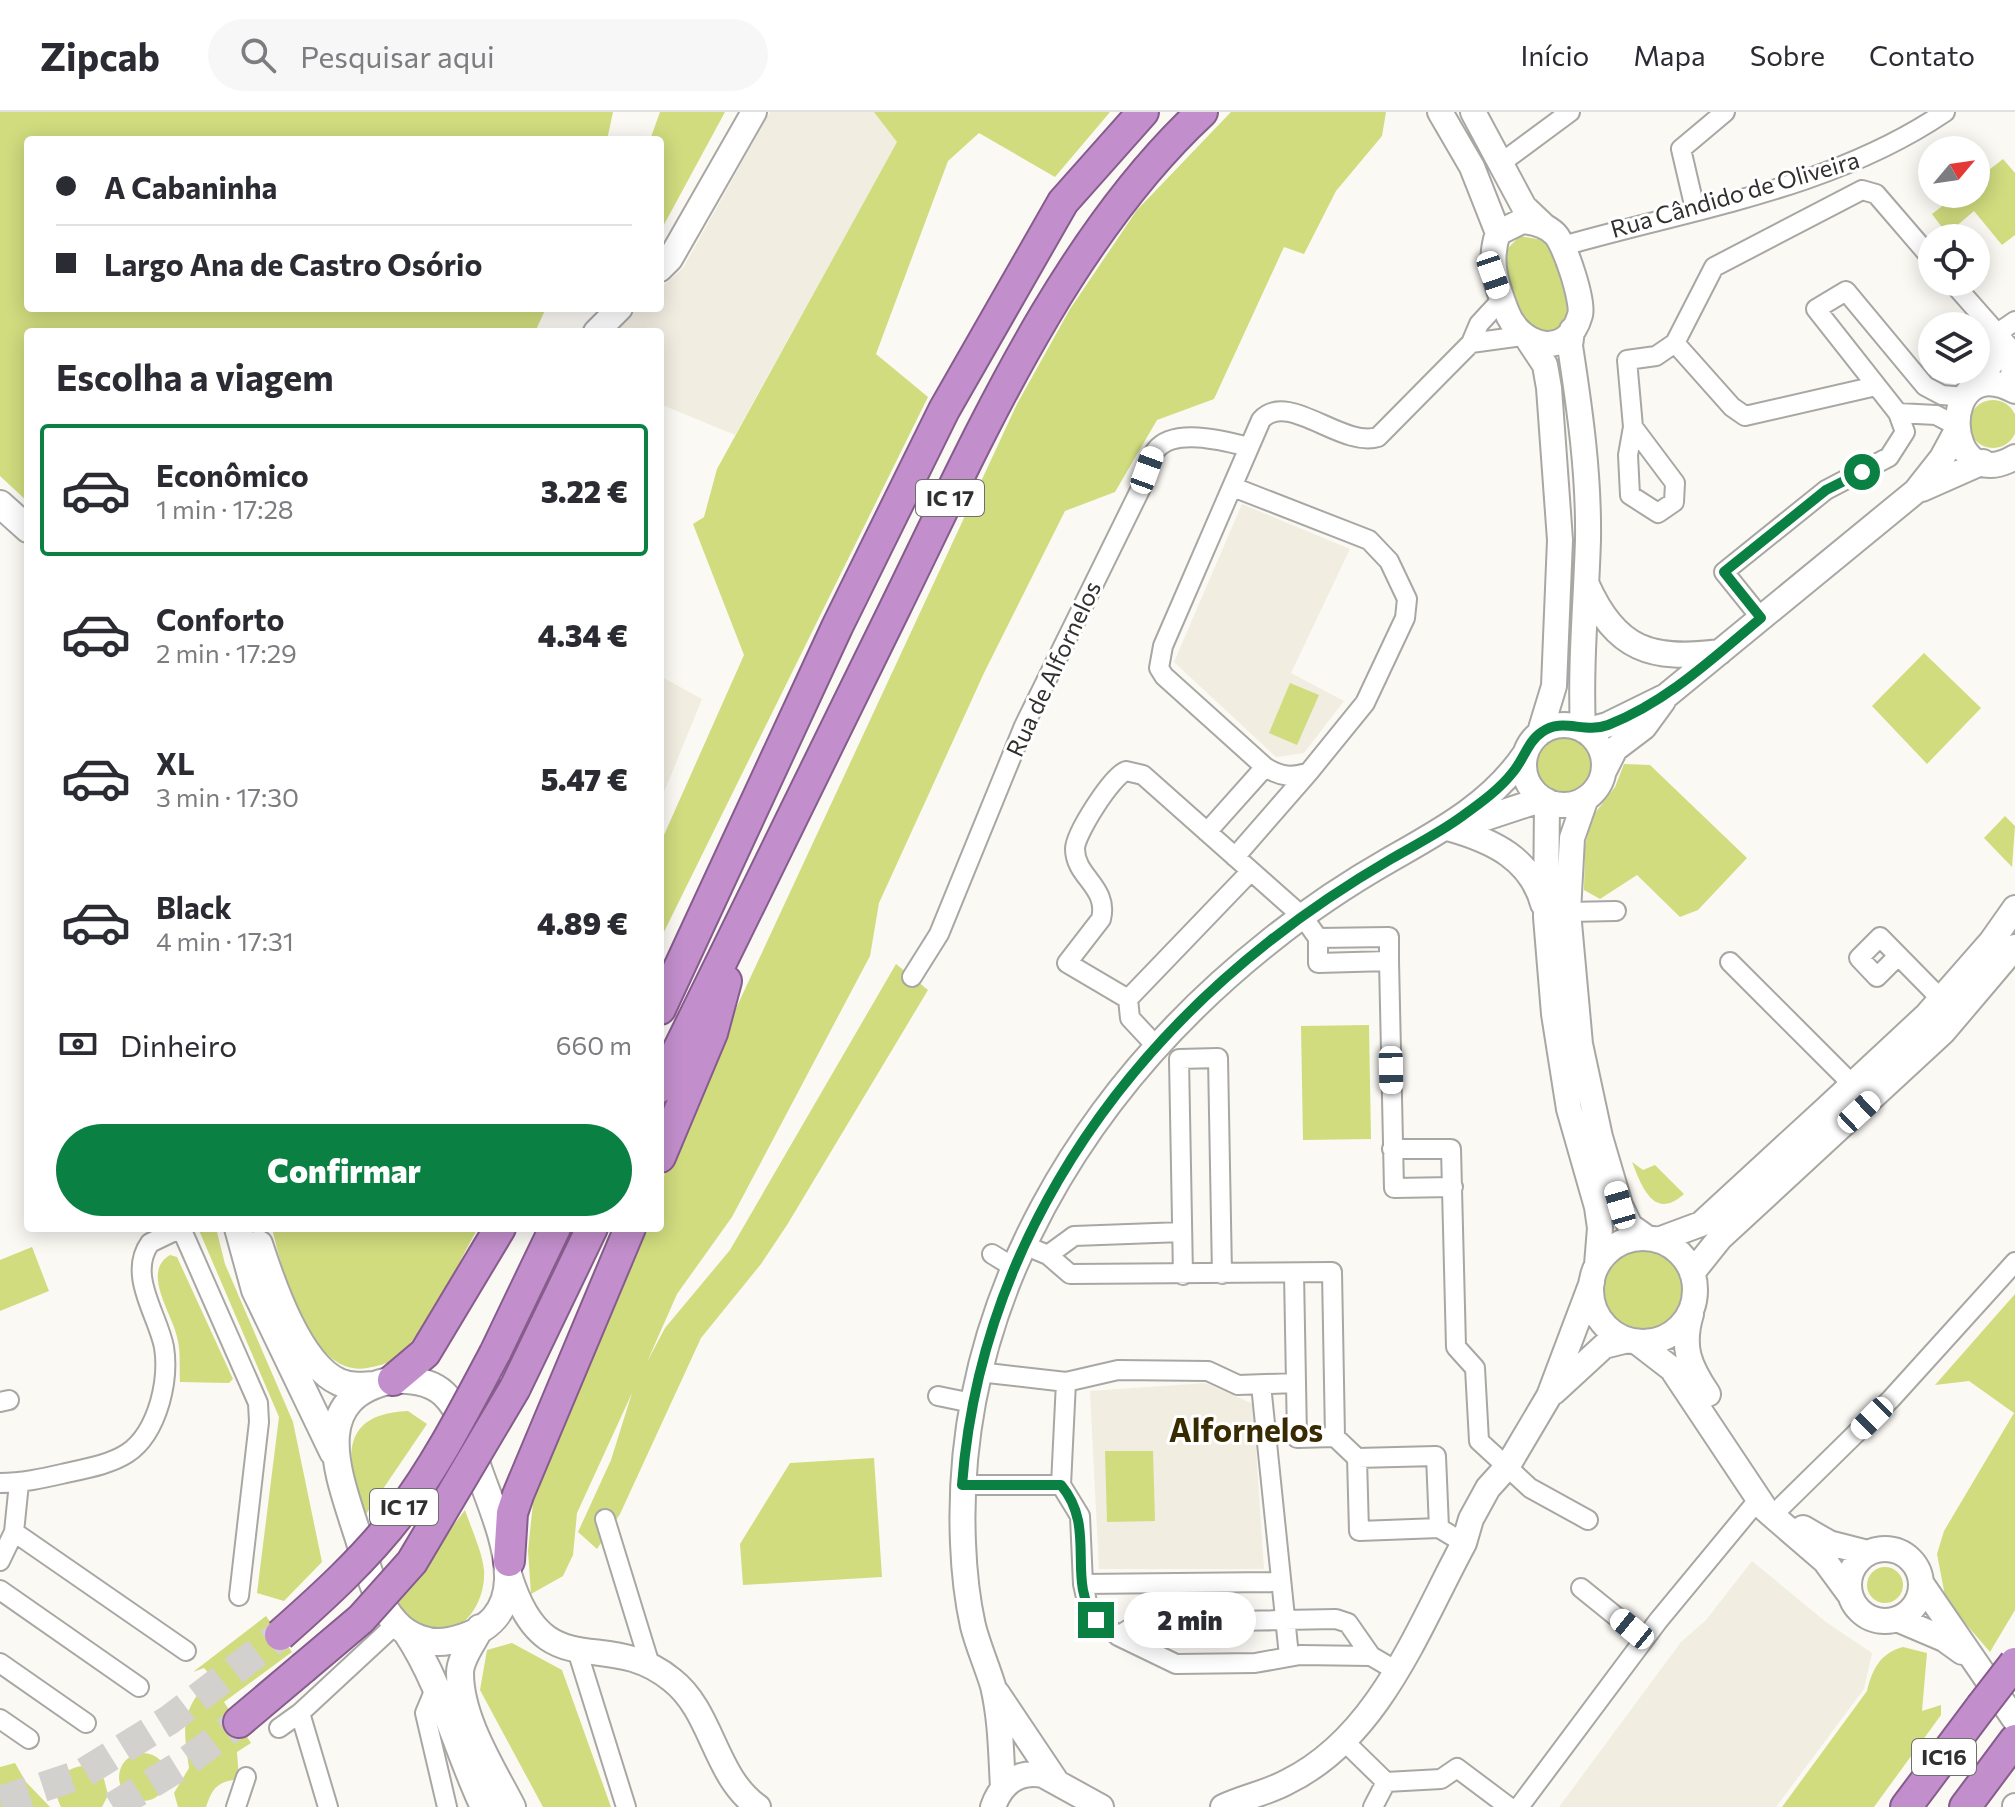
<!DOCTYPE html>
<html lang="pt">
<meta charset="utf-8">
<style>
body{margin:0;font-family:Commissioner,sans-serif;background:#f7f7f7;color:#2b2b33;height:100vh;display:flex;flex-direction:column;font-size:30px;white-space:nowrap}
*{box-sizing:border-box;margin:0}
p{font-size:26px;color:#7c7c81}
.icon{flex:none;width:44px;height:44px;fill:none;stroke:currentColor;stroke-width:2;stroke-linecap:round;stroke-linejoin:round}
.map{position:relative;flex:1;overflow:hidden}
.panel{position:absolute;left:24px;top:216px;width:640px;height:904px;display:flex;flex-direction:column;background:#fff;border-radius:8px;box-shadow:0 4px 20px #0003}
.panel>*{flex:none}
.banner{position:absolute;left:24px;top:24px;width:640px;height:176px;border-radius:8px;box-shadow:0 4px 20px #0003;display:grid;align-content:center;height:176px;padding:0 32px;background:#fff}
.needle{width:52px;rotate:61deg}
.controls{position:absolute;left:1918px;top:24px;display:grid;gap:16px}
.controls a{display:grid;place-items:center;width:72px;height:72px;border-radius:50%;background:#fff;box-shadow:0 4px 20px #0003;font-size:40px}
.end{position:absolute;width:36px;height:36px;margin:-18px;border:10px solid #0b8043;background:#fff;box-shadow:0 0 0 4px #fff}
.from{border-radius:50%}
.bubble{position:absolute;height:56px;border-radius:28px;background:#fff;box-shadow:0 4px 20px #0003;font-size:26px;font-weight:800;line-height:56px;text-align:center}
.car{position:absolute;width:24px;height:48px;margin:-24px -12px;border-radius:10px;box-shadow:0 0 6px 2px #0007;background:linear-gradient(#fff 24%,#345 0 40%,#fff 0 76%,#345 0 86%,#fff 0)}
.banner b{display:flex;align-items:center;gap:28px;height:76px;font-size:30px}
.banner b+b{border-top:2px solid #e1e1e2}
.banner i{width:20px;height:20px;background:#2b2b33}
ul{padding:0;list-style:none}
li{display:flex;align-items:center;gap:24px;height:132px;margin:0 16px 12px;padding:0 16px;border:4px solid transparent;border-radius:8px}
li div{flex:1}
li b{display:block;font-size:30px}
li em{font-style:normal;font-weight:800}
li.on{border-color:#0b8043}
li>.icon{width:72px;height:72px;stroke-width:1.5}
h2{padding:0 32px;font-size:36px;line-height:96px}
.pay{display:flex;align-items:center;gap:20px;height:88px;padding:0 32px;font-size:30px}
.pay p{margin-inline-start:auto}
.action{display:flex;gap:16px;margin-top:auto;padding:16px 32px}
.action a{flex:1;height:92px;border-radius:48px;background:#0b8043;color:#fff;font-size:32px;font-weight:800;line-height:92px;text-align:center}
header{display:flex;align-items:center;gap:48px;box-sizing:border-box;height:112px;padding:0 40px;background:#fff;border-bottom:2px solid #e1e1e2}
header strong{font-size:38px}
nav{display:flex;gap:44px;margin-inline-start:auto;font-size:28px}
.search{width:560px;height:72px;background:#f7f7f7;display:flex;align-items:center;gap:20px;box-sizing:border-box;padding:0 28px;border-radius:44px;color:#7c7c81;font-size:30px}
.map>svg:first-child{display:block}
.built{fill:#f2ede1}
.green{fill:#d0dc7e}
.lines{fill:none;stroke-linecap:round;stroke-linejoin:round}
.trunk-tunnel{stroke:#d3d1cd;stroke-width:30;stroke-dasharray:30 15;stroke-linecap:butt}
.minor-casing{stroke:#a9a7a3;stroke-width:22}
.tertiary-casing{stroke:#a9a7a3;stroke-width:28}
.secondary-casing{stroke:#a9a7a3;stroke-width:30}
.trunk-casing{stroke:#865c8d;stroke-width:34}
.minor{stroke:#fff;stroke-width:18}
.tertiary{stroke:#fff;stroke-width:24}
.secondary{stroke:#fff;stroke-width:26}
.trunk{stroke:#c28fcc;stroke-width:30}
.trunk-bridge-casing{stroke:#865c8d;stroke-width:34;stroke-linecap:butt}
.trunk-bridge{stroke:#c28fcc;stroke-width:30}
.route{stroke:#0b8043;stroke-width:10}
.labels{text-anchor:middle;stroke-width:6;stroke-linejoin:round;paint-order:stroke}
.shield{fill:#fff;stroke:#6f6e6d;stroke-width:2}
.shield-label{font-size:22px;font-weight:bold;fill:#31302f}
.street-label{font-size:24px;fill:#31302f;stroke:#fff}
.district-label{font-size:32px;font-weight:bold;fill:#392b01;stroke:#fff}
</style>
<header>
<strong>Zipcab</strong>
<div class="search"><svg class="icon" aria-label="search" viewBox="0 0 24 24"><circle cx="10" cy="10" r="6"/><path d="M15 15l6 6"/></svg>Pesquisar aqui</div>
<nav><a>Início</a><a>Mapa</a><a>Sobre</a><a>Contato</a></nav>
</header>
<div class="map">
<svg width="2015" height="1695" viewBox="0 0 2015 1695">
<rect width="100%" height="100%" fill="#fbf9f4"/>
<path class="built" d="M 770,0 L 877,0 L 900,25 L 735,323 L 660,292 L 660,220 L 612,220 L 639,196 L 660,196 L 660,177 L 683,156 Z
M 1242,392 L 1350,437 L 1291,561 L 1344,589 L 1304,641 L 1276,645 L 1174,550 Z
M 660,564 L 702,587 L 660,690 Z
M 1206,1271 L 1253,1292 L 1264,1457 L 1099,1457 L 1090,1279 Z
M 1752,1449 L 1826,1510 L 1872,1541 L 1864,1577 L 1776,1695 L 1559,1695 L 1681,1530 L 1706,1508 Z"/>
<path class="green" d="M 0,0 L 613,0 L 607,28 L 28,28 L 28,196 L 546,196 L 535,220 L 28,220 L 28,390 L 0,364 Z
M 660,0 L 725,0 L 660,120 L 660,28 L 650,28 Z
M 874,0 L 1110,0 L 1055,65 L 979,21 L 948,49 L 876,242 L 928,285 L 660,828 L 660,732 L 744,543 L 693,412 L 704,405 L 717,357 L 897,30 Z
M 1231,0 L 1386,0 L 1382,24 L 1336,79 L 1304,142 L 1284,135 L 1214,287 L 1157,308 L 1115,380 L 1065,399 L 984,561 L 879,791 L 870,844 L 732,1105 L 677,1182 L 647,1250 L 665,1216 L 730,1138 L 896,852 L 928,878 L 787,1113 L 761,1152 L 701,1226 L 620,1402 L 597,1437 L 578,1420 L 611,1348 L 632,1281 L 577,1401 L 573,1443 L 563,1464 L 531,1482 L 528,1439 L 534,1381 L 643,1116 L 660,1116 L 660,1074 L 699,976 L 1017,292 L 1070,197 L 1137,98 Z
M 2003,47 L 2015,61 L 2015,123 L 2002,133 L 1974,99 L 1947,122 L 1932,102 L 1958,82 L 1976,82 L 1976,68 Z
M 1520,124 L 1544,128 C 1555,138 1557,153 1562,167 C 1565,177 1571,188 1569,198 C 1566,220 1541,226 1526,212 C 1514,201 1504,157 1503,141 Z
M1969 312a24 24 0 1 1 48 0a24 24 0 1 1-48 0Z
M 1924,541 L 1981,596 L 1927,652 L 1872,594 Z
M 1290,571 L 1319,583 L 1297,633 L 1269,621 Z
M1537 653a27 27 0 1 1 54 0a27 27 0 1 1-54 0Z
M 1624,652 L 1650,653 L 1747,746 L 1698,798 L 1680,805 L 1637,763 L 1600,787 L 1584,778 L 1585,734 L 1592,705 L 1615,675 Z
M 2005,704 L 2015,714 L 2012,755 L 1984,726 Z
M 1369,913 L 1371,1027 L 1303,1028 L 1301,914 Z
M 1632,1050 L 1643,1058 L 1655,1053 L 1684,1082 C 1654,1109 1642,1075 1632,1050 Z
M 198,1116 L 216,1116 L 225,1152 L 293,1310 L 322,1450 L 284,1489 L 257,1481 L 279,1305 Z
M 272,1116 L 478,1116 C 456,1154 430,1218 396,1246 C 388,1252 377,1254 367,1256 C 310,1266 282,1159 272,1116 Z
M 32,1135 L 49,1179 L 0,1199 L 0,1148 Z
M1603 1179a40 40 0 1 1 80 0a40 40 0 1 1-80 0Z
M 170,1143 L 177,1145 L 233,1267 L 229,1271 L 180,1270 C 179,1256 181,1239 177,1225 C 172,1201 141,1160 170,1143 Z
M 2015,1182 L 2015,1498 L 1990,1540 L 1946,1489 L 1937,1442 L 1944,1419 L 2014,1301 L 1969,1269 L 1935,1273 Z
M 408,1299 L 427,1312 L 364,1405 C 348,1354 334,1302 408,1299 Z
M 1105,1339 L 1153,1339 L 1155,1409 L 1107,1410 Z
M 874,1346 L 882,1465 L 743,1473 L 740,1432 L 790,1351 Z
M 465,1398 C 471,1416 482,1439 484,1458 C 486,1487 467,1521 434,1521 C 426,1521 417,1516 409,1515 L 397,1488 Z
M1867 1473a18 18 0 1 1 36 0a18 18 0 1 1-36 0Z
M 266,1504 L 292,1540 L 224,1590 L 251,1631 L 237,1640 L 239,1667 C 217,1670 213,1675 206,1695 L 178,1695 L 174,1681 L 189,1656 C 183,1613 180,1600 212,1565 L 204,1556 L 193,1560 Z
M 512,1531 L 562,1558 L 611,1695 L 543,1695 L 480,1578 L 487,1538 Z
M 1903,1535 L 1927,1541 L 1922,1599 L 1941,1593 L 1941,1603 L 1874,1695 L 1782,1695 L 1867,1579 C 1872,1558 1880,1541 1903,1535 Z
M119 1665a24 24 0 1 1 48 0a24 24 0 1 1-48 0Z
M 15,1651 L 26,1670 L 50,1695 L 0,1695 L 0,1655 Z
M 82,1654 L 91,1656 L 104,1667 L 108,1683 L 102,1695 L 61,1695 C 50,1675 60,1657 82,1654 Z"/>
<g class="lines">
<path class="trunk-tunnel" d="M 0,1689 L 82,1662 L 169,1608 L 280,1523
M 113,1695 L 186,1650 L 239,1610"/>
<defs>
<path id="minor" d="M 1501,51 L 1570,0
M 1862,78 L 1714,155 L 1675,231 L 1732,295 L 1745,304 L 1876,274
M 1862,78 L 1876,82 L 1932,147
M 1695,97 L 1681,37 L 1725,0
M 1563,134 C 1691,97 1832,77 1945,0
M 1952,170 L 2012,238 L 2009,276
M 1996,222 L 2015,209
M 1471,231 L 1522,224
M 1978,276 L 1994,252 L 1996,222
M 1955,313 L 1936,303 L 1898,301 L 1816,197 L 1846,179 L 1925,274 L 1942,283 L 1965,285
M 1633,315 L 1628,343 L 1630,383 L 1658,401 L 1674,390 L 1675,371 L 1633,315 L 1627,248 L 1656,244 L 1675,231
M 1233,375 L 1369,428 L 1389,449 L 1407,487 L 1405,506 L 1365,591 L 1309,660 C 1292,666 1281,665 1265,655 L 1164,564 L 1159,556 L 1163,534 L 1261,308 C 1288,278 1341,336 1378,325 L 1471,231 L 1479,212 L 1502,187
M 1761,506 L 1724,460 L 1826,378 L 1889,345 L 1905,320 L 1898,301
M 1207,720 L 1265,655
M 1235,745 L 1309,660
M 1568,800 L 1616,799
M 1898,844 L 1877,865 L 1859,846 L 1880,825 L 1941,887
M 1389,849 L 1318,851 L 1318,826 L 1389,825 L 1389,849 L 1394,1076 L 1453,1075
M 1730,850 L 1852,972
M 912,865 L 939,822 L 1024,614 L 1142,374 C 1146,362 1149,347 1156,338 C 1174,315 1225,329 1249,335
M 1128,887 L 1067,851 L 1101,807 C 1109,775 1075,765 1075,737 C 1075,722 1112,664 1126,659 L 1143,663 L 1303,805 L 1318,826
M 1157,935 L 1130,906 L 1128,887 L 1251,759
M 1179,947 L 1218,946 L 1222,1162
M 1179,947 L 1183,1163
M 1392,1037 L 1451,1037 L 1456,1235 L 1475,1256 L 1479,1329 L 1530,1376 L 1588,1408
M 1024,1133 L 1048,1143 L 1070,1162 L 1332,1160 L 1335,1325
M 992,1142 L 1013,1155
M 1048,1143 L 1074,1124 L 1182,1120
M 1294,1161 L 1297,1326 L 1335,1325 L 1357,1346 L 1359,1419 L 1439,1416 L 1464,1431
M 1066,1270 L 1118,1258 L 1208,1259 L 1238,1273 L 1296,1271
M 1261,1273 L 1289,1544
M 938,1284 L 972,1291
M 0,1290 L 9,1288
M 1357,1346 L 1436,1344 L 1439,1416
M 0,1371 C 23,1371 44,1366 66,1361 C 117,1350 144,1345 160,1290 C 165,1272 167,1254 164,1235 C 158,1203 127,1163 150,1131 L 181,1116 L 258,1291 L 259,1310 L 239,1484
M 962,1373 L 1061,1373 L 1066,1270 L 979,1260
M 1061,1373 L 1080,1404 L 1083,1472 L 1089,1499 L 1118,1524 L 1176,1552 L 1255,1551 L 1300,1543 L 1371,1544
M 1782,1394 L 1891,1287 L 2015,1150
M 605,1407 L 650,1553
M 14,1420 L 186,1539
M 0,1449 L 14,1420 L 19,1371
M 1083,1472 L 1281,1470
M 1581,1476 L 1644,1527
M 0,1478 L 139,1575
M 1118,1524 L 1139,1511 L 1336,1507 L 1348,1511 L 1371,1544 L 1395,1558
M 577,1538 L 626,1695
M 0,1551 L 86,1611
M 435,1577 L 425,1601 L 447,1695
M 300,1601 L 328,1695
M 0,1607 L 29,1627
M 279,1616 L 300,1601 L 396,1512
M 1345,1630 L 1386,1670
M 1386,1670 L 1441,1667 L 1457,1656 L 1509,1695
M 236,1695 L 246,1665
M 1373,1695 L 1386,1670
M 1519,1695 L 1658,1509 L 1758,1388"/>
<path id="tertiary" d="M 1440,0 L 1472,55 L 1498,121
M 1473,0 L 1524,95 L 1544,114
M 1522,109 C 1534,110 1546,113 1555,122 C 1565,132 1584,190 1580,203 C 1568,247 1520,237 1506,198 C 1496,172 1488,149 1498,121 Z
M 660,157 L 670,147 L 754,0
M 1572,218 L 1570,234 C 1580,299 1589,362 1588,428 C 1586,492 1580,554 1583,618
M 596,220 L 620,196
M 1529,229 L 1545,253 L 1549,276 L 1560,428 L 1554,574 L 1540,620
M 2015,279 C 1936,236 1941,389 2015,345
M 1922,377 L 1983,350
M 1587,473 C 1616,538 1651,549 1720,540
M1524 653a40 40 0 1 1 80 0a40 40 0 1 1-80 0Z
M 1585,619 L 1607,613 L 1666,584 L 1916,379 L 1942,346 L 1956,320
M 1604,659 L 1615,637 L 1644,615 L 1663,589
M 1586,686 L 1572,726 L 1568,800 L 1580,932 L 1600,1025 L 1620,1093 L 1630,1114 L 1647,1126
M 1547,689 L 1546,805 L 1554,902 L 1569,997 L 1597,1095 L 1600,1116 L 1597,1153
M 1458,715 L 1543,687
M 1451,717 C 1493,729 1531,747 1543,792
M1591 1178a52 52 0 1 1 104 0a52 52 0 1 1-104 0Z
M 1658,1128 L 1701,1112 L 1826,997 L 1927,903 L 1991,830 L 2015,796
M 1692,1161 L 1720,1126 L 1943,920 L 2015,835
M 1691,1202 C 1681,1235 1689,1254 1708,1282
M 1637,1230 L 1672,1257 L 1766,1398 L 1825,1449 L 1850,1483
M 1554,1280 L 1604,1234 L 1628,1228
M 1803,1416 L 1829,1431 L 1868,1441
M1849 1473a36 36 0 1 1 72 0a36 36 0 1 1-72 0Z
M 509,1462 C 544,1578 605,1513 672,1568 C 713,1600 714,1664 758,1695
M 1921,1471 L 2015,1608
M 1897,1507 L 1944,1527 L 1962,1540
M 997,1581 L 1056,1669
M 1003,1676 C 1001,1642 1001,1608 993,1574 C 987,1554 978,1534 973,1514 C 967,1487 964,1458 963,1431 C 953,1189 1085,976 1270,829 C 1307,799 1349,771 1391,747 C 1442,718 1492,691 1525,642
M 993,1695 C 1001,1672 1018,1658 1043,1663 L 1101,1695
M 1223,1695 C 1244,1685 1267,1681 1287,1670 C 1379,1625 1418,1516 1464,1431 L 1471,1407 L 1488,1376 L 1507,1355 L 1549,1284 L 1592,1170
M 2015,1695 L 2015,1694"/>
<path id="secondary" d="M 0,392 L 28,417
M 238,1116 L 255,1178 L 333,1340
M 259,1132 C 272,1172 299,1252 339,1270 C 351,1275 363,1274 375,1273
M 393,1268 C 411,1267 431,1270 444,1282 C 464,1301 470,1334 479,1359 C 500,1418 545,1509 449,1529 C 430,1533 408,1525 395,1510 C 373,1486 367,1451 357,1421 C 339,1364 306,1285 393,1268 Z
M 480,1516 C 474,1529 460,1546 460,1561 C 460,1607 492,1656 512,1695
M 407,1521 C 442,1574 457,1638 484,1695"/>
<path id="trunk" d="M 660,897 L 837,515 L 944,298 L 1063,90 L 1143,0
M 660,975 C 737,815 817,656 895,496 C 977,329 1064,128 1202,0
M 660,1045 L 712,921 L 726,869
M 495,1241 L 555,1116
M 393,1268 L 425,1241 L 500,1116
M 515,1276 L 592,1116
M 509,1449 L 512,1401 L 518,1383 L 630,1116
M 239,1610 L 303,1556
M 1906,1695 L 1981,1595
M 1965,1695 L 2015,1628"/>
</defs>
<use href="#minor" class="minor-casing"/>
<use href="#tertiary" class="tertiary-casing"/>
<use href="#secondary" class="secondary-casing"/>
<use href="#trunk" class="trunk-casing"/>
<use href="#minor" class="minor"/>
<use href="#tertiary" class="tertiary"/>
<use href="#secondary" class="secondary"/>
<use href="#trunk" class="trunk"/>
<defs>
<path id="trunk-bridge" d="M 280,1523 C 323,1485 366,1446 401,1400 C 438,1351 466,1295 495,1241
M 303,1556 L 361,1507 L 412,1450 L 515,1276
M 1981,1595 L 2015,1551"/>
</defs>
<use href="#trunk-bridge" class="trunk-bridge-casing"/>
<use href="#trunk-bridge" class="trunk-bridge"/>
</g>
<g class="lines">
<path class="route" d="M 1096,1508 C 1065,1468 1098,1417 1061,1373 L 962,1373 C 979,1152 1099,963 1271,828 C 1309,798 1350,771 1391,747 C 1415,733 1439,721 1461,705 C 1479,692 1499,678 1513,660 C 1524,647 1528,629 1542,620 C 1562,605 1584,622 1608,613 C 1667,590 1713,546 1761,506 L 1724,460 L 1826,378 L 1862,360"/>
</g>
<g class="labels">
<g class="shield">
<rect x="916" y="368" width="68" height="36" rx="6"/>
<rect x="370" y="1377" width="68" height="36" rx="6"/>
<rect x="1912" y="1627" width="64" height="36" rx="6"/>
</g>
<g class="shield-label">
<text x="950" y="394">IC 17</text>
<text x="404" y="1403">IC 17</text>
<text x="1944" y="1653">IC16</text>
</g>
<g class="street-label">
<text transform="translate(1735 83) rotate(-16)" y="8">Rua Cândido de Oliveira</text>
<text transform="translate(1054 557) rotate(-65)" y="8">Rua de Alfornelos</text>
</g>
<g class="district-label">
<text x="1246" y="1330">Alfornelos</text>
</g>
</g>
</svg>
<div class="controls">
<a><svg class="needle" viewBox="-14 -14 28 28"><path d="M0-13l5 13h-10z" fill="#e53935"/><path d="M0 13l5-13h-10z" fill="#7c7c81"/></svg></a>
<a><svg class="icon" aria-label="locate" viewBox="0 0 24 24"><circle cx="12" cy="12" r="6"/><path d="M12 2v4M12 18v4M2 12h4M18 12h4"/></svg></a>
<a><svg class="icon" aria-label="layers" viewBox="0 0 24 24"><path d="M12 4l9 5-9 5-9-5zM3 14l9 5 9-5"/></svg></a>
</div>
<i class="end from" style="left:1862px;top:360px"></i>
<i class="end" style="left:1096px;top:1508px"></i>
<div class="bubble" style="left:1124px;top:1480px;width:132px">2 min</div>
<i class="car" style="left:1493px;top:163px;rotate:161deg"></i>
<i class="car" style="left:1147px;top:358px;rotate:20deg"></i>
<i class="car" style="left:1391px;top:958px;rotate:179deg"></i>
<i class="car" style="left:1859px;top:1000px;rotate:47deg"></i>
<i class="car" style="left:1620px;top:1093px;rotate:344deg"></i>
<i class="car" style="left:1872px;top:1306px;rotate:225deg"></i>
<i class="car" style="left:1632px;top:1517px;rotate:309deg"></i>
<div class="banner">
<b><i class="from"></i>A Cabaninha</b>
<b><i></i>Largo Ana de Castro Osório</b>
</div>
<section class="panel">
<h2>Escolha a viagem</h2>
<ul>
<li class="on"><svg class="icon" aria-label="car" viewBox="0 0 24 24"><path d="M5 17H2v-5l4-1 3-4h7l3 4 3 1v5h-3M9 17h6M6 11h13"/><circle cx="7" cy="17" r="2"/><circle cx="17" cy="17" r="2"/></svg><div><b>Econômico</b><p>1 min · 17:28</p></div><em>3.22 €</em></li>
<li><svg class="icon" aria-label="car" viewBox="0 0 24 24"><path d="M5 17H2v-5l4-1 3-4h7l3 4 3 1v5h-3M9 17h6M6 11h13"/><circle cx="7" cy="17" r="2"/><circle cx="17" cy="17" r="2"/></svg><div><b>Conforto</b><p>2 min · 17:29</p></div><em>4.34 €</em></li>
<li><svg class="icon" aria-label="car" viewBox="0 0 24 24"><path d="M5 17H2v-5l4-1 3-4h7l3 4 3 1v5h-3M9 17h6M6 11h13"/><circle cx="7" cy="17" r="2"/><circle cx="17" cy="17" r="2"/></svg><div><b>XL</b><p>3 min · 17:30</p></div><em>5.47 €</em></li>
<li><svg class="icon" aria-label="car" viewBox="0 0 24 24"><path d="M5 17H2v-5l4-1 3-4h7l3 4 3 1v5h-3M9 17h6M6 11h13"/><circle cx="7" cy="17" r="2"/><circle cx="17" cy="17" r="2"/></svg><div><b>Black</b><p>4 min · 17:31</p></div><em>4.89 €</em></li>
</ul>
<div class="pay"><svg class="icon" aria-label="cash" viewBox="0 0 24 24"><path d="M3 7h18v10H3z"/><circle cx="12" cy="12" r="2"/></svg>Dinheiro<p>660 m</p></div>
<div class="action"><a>Confirmar</a></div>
</section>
</div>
